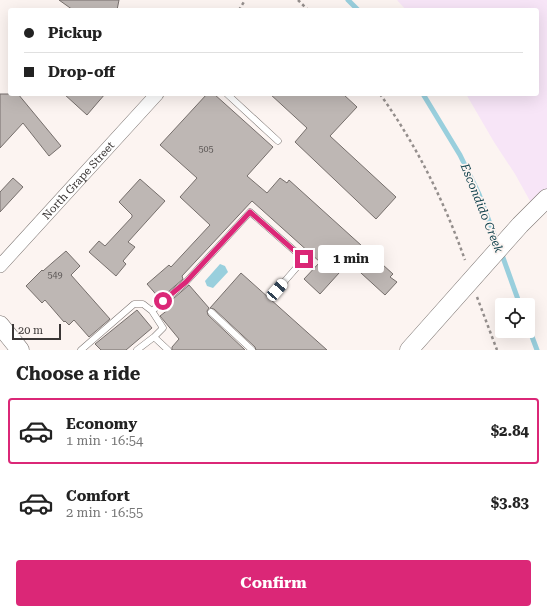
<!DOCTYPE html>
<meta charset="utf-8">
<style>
body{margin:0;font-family:"Roboto Serif",serif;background:#f6f6f6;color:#222;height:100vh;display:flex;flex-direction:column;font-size:15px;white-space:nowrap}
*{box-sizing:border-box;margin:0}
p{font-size:13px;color:#767676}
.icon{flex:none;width:22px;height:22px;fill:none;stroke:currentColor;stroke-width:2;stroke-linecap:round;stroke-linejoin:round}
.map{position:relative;height:350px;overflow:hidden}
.side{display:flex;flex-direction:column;background:#fff;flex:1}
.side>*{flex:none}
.guide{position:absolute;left:8px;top:8px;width:531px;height:88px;border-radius:4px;box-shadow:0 4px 16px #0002;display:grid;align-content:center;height:88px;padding:0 16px;background:#fff}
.fabs{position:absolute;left:495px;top:298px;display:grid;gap:8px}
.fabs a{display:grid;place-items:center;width:40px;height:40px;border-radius:4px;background:#fff;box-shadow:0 4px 16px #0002;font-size:20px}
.scale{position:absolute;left:12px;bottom:10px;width:49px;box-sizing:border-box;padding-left:4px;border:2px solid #3a3635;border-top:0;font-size:11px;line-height:14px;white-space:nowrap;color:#3a3635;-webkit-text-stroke:3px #fcf4f1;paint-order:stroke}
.end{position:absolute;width:18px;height:18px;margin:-9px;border:5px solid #db2777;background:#fff;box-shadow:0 0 0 2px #fff}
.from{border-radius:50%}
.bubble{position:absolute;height:28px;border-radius:4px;background:#fff;box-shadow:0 4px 16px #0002;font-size:13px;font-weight:700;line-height:28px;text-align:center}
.car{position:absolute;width:12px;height:24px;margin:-12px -6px;border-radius:5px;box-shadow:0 0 3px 1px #0007;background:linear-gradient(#fff 24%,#345 0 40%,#fff 0 76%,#345 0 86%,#fff 0)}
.guide b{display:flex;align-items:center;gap:14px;height:38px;font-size:15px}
.guide b+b{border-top:1px solid #e0e0e0}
.guide i{width:10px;height:10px;background:#222}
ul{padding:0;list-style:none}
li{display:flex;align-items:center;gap:12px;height:66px;margin:0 8px 6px;padding:0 8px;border:2px solid transparent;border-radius:4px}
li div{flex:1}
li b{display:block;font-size:15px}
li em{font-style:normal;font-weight:700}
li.on{border-color:#db2777}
li>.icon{width:36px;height:36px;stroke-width:1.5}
h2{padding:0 16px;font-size:18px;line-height:48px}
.action{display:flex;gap:8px;margin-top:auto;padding:8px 16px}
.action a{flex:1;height:46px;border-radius:4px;background:#db2777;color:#fff;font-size:16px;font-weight:700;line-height:46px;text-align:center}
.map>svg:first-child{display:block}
.commercial{fill:#f7e5f7}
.water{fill:#99cfdd}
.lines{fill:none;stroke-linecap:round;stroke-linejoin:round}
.stream{stroke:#99cfdd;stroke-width:5}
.building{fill:#beb7b4;stroke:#766f6c}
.lane-casing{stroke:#7c7572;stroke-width:7}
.street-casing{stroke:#7c7572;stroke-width:14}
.secondary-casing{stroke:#7c7572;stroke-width:19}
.path{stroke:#948e8c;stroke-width:2.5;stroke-dasharray:3 3;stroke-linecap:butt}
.lane{stroke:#fff;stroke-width:6}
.street{stroke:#fff;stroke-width:13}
.secondary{stroke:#fff;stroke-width:18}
.route{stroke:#db2777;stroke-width:5}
.labels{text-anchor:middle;stroke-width:3.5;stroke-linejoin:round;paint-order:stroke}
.number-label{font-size:9px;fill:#5b5655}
.street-label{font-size:11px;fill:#3a3635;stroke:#fcf4f1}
.water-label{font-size:12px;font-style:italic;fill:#14444f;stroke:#fcf4f1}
</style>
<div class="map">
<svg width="547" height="350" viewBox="0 0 547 350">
<rect width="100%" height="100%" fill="#fcf4f1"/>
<path class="commercial" d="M 397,0 L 547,0 L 547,198 L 535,210 L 515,174 L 494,142 L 466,94 L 537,94 L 537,10 L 406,10 Z"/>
<path class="water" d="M 220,264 L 225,266 L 228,272 L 213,288 L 207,286 L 205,281 Z"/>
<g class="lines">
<path class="stream" d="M 348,0 L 358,10
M 423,94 L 460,155 L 479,194 L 498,245
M 501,252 L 520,305
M 528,326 L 537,350"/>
</g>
<path class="building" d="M 59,0 L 119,0 L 117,10 L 73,10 Z
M 0,94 L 18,94 L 61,146 L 49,156 L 23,123 L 0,148 Z
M 64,94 L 105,94 L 87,115 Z
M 207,94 L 214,94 L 273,147 L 247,176 L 267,193 L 280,178 L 287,183 L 289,180 L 393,274 L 390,277 L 397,282 L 385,295 L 349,262 L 320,294 L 304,279 L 320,262 L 252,201 L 182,276 L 183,279 L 160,299 L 147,284 L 169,265 L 171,267 L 210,225 L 180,197 L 197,178 L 160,145 Z
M 270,94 L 343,94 L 357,107 L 330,136 L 396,197 L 376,219 L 295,142 L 307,128 Z
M 13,178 L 23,187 L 0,212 L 0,192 Z
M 140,179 L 165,201 L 128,242 L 135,247 L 123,261 L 126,264 L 116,276 L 89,252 L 99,241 L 105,246 L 132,217 L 132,215 L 119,202 Z
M 66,251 L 80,266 L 71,275 L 110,319 L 89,337 L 74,320 L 69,325 L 65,321 L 64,322 L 45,300 L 42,303 L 26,286 L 42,270 L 43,271 L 52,263 Z
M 241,273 L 327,350 L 256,350 L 255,347 L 214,309 L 210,308 Z
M 189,285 L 209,308 L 207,311 L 208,315 L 245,350 L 172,350 L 172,347 L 179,339 L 160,316 L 169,309 L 166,305 Z
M 137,310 L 152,328 L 126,350 L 101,350 L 95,344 Z"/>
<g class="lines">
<defs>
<path id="lane" d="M 227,94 L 278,141
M 152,311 L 186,282 L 250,212 L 304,259 L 277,290
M 211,312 L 252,350
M 81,350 L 134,304 L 143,304 L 152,311 L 163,328 L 154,337 L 168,350
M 137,350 L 154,337"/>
<g id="street">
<path id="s1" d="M 0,266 L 157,94"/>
</g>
<path id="secondary" d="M 0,325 L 20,350
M 409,350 L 520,225 L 547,198"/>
</defs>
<use href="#lane" class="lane-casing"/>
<use href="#street" class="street-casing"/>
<use href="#secondary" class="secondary-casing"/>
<path class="path" d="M 298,0 L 308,10
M 239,10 L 245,0
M 380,94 C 417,146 444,201 465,260
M 477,297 L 497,350"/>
<use href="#lane" class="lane"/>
<use href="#street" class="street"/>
<use href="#secondary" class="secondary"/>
</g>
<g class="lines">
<path class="route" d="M 163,301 L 186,282 L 250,212 L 304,259"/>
</g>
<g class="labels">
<g class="number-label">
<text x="206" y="152">505</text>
<text x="55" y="278">549</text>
</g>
<g class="street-label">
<text dy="4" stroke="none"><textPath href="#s1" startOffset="116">North Grape Street</textPath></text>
</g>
<g class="water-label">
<text transform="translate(482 208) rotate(68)" y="4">Escondido Creek</text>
</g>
</g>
</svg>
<div class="fabs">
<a><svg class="icon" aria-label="locate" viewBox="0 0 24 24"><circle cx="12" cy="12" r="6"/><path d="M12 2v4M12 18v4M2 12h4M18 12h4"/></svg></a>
</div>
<div class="scale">20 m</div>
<i class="end from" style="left:163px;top:301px"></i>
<i class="end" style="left:304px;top:259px"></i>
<div class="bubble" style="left:318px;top:245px;width:66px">1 min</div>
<i class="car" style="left:277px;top:290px;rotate:41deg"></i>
<div class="guide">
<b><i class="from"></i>Pickup</b>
<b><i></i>Drop-off</b>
</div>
</div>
<section class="side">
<h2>Choose a ride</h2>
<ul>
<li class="on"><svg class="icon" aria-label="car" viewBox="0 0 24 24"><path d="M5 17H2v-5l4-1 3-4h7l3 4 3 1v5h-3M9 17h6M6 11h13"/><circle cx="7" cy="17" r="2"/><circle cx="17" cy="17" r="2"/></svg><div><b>Economy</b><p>1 min · 16:54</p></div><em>$2.84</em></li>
<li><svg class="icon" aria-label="car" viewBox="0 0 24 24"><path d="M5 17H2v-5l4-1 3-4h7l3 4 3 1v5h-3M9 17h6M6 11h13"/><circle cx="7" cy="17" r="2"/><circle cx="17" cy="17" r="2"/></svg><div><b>Comfort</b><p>2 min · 16:55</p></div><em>$3.83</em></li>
</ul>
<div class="action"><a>Confirm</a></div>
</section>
